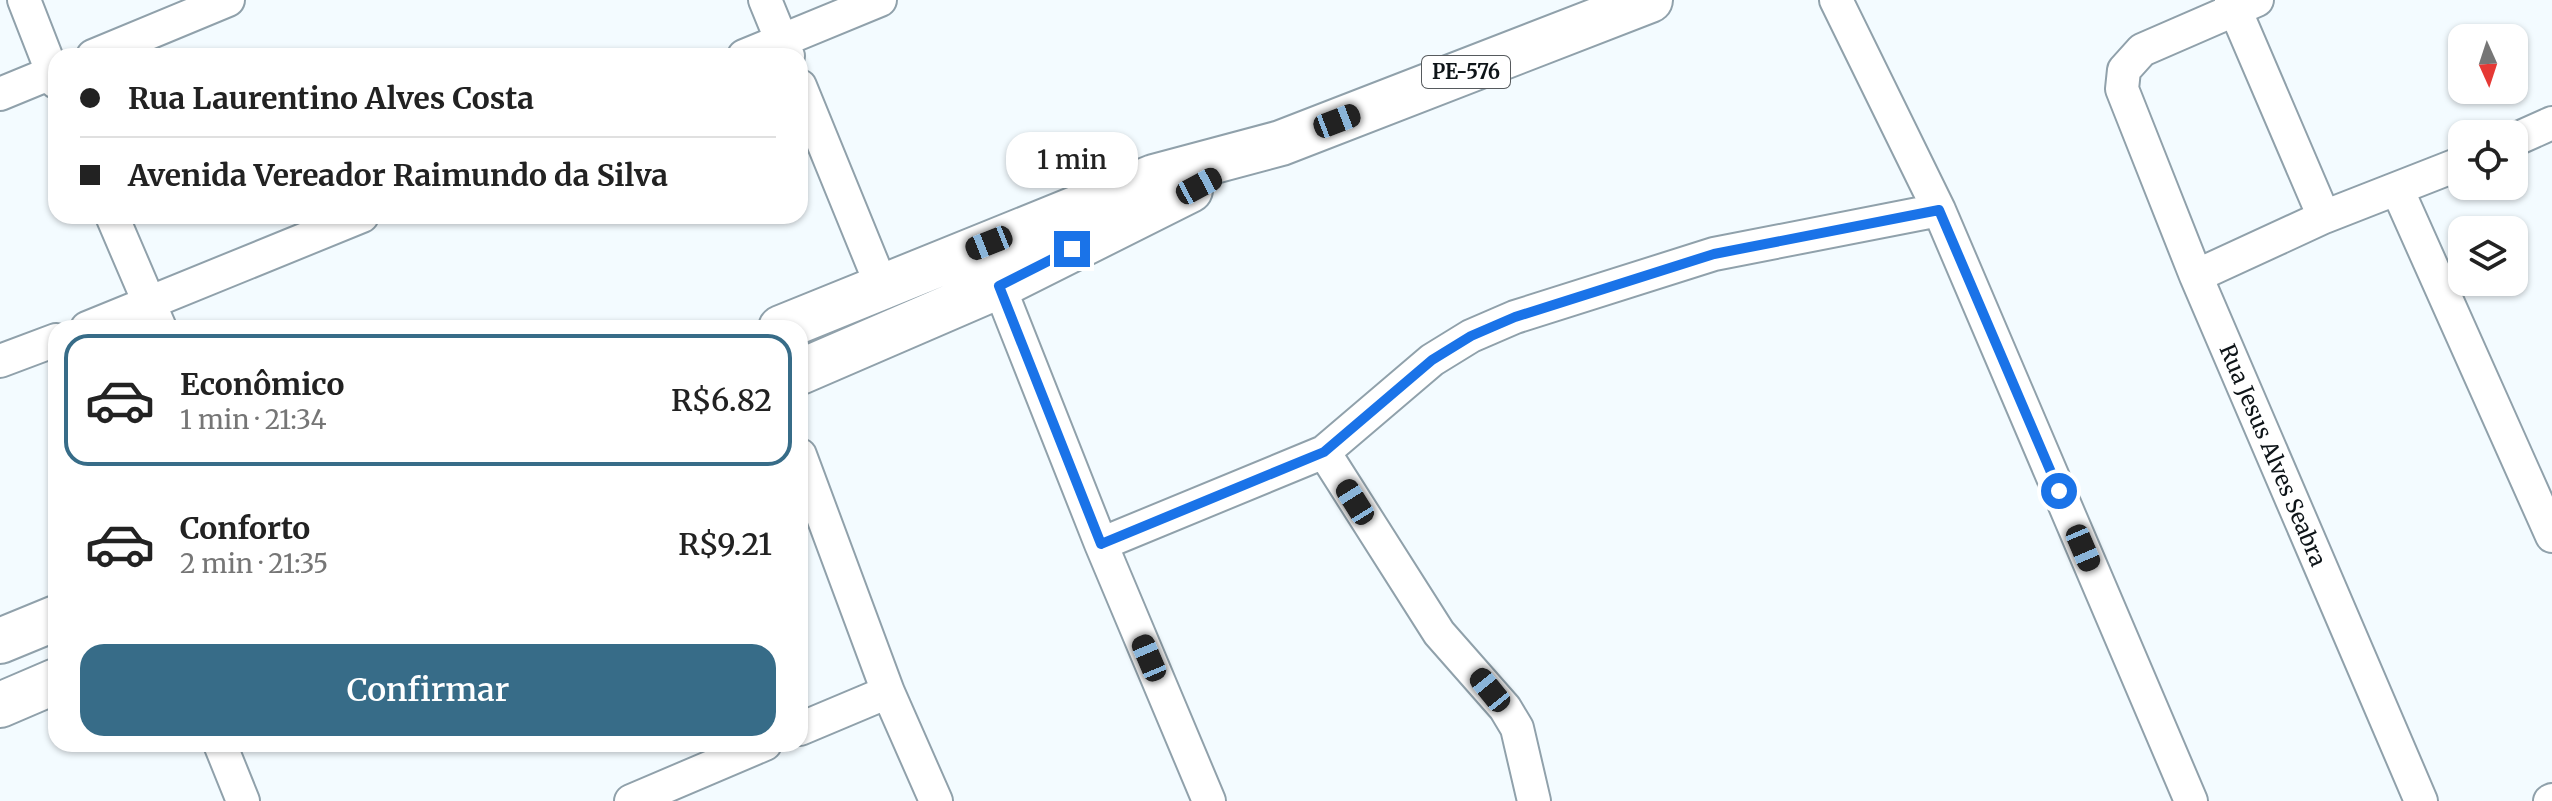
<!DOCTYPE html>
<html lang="pt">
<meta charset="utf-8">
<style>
body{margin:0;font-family:Merriweather,serif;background:#f2f2f2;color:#222;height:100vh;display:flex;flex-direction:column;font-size:30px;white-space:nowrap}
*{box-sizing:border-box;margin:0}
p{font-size:26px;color:#767676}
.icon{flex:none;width:44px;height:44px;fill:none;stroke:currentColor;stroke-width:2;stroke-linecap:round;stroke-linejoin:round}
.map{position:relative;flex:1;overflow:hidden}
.panel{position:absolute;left:48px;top:320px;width:760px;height:432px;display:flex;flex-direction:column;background:#fff;border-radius:24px;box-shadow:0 2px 6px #0004}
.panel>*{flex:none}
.guide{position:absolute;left:48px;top:48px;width:760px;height:176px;border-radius:24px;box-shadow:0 2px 6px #0004;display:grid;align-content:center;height:176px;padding:0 32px;background:#fff}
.needle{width:52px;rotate:177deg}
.controls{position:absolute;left:2448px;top:24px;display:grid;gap:16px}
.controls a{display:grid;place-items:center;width:80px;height:80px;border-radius:16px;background:#fff;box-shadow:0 2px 6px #0004;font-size:40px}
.end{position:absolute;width:36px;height:36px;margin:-18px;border:10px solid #1a73e8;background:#fff;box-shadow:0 0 0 4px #fff}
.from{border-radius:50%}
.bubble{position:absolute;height:56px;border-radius:24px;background:#fff;box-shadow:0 2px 6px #0004;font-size:26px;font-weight:600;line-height:56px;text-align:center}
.car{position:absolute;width:24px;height:48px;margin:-24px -12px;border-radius:10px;box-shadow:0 0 6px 2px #0007;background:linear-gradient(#222 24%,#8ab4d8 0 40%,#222 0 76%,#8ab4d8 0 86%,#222 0)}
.guide b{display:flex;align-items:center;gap:28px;height:76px;font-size:30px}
.guide b+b{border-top:2px solid #e0e0e0}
.guide i{width:20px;height:20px;background:#222}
ul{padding:14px 0 0;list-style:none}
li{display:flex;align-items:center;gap:24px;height:132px;margin:0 16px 12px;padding:0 16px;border:4px solid transparent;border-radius:24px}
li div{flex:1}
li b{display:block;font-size:30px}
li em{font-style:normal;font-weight:600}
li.active{border-color:#376c88}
li>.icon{width:72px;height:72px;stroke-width:1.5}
.primary-button{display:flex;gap:16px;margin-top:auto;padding:16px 32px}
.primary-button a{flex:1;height:92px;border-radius:24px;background:#376c88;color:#fff;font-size:32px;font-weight:600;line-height:92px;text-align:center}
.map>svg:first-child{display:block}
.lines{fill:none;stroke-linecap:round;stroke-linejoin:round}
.minor-casing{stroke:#90a1ab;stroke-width:36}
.primary-casing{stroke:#90a1ab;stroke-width:48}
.minor{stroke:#fff;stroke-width:32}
.primary{stroke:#fff;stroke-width:44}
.route{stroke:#1a73e8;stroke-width:10}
.labels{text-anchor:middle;stroke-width:6;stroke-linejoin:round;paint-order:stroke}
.shield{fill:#fff;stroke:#565a5d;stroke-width:2}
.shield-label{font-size:20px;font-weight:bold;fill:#0e1418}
.street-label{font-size:22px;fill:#0e1418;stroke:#fff}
</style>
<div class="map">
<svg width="2552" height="801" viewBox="0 0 2552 801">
<rect width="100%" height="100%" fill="#f3fbff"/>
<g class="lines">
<defs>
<path id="minor" d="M 24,0 L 56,82
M 765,0 L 788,56
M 1836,0 L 1939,210 L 2191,801
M 2231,0 L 2324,217
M 2257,0 L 2142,50 L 2124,70 L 2122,89 L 2196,276 L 2421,801
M 93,56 L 228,0
M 744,56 L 880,0
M 800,86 L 882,287
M 0,94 L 56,71
M 2514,140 L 2552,123
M 2398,191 L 2552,536
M 112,216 L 160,328
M 2196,276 L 2324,217 L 2462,163
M 999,286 L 1101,544 L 1209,801
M 87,328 L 362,216
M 0,361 L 56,340
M 1324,452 L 1439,633 L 1505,708 L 1517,728 L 1534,801
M 800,455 L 888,692 L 936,801
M 1101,544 L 1324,452 L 1432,360 L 1471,336 L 1515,317 L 1714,254 L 1939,210
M 800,729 L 888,692
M 220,744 L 243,801
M 631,801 L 765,744
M 2550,801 L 2552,800"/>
<path id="primary" d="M 781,328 L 1154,177 L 1281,143 L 1650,0
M 800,372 L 999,286 L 1190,190
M 0,641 L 56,618
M 0,705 L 56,681"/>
</defs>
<use href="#minor" class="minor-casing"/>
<use href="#primary" class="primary-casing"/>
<use href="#minor" class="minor"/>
<use href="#primary" class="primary"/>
</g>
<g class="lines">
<path class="route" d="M 1072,249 L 999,286 L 1101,544 L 1324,452 L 1432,360 L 1471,336 L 1515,317 L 1714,254 L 1939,210 L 2059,491"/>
</g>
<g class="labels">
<rect class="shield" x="1422" y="56" width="88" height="32" rx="6"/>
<g class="shield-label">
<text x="1466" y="79">PE-576</text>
</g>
<g class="street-label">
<text transform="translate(2273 455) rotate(67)" y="8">Rua Jesus Alves Seabra</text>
</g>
</g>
</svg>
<div class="controls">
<a><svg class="needle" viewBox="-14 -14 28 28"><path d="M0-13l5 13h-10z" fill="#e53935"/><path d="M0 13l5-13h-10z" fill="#767676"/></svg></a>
<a><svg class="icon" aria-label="locate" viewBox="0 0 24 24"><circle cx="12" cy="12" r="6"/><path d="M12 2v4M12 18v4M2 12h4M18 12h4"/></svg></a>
<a><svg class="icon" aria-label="layers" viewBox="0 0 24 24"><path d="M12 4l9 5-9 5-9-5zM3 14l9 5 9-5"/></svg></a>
</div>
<i class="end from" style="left:2059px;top:491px"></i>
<i class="end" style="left:1072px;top:249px"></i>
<div class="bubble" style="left:1006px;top:132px;width:132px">1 min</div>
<i class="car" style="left:1337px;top:121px;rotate:69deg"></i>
<i class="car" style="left:1199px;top:186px;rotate:62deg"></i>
<i class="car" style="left:989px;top:243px;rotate:248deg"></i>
<i class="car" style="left:1355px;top:502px;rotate:328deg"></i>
<i class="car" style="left:2083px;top:548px;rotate:157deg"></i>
<i class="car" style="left:1149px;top:658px;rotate:337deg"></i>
<i class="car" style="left:1490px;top:690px;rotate:321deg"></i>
<div class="guide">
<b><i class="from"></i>Rua Laurentino Alves Costa</b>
<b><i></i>Avenida Vereador Raimundo da Silva</b>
</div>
<section class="panel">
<ul>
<li class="active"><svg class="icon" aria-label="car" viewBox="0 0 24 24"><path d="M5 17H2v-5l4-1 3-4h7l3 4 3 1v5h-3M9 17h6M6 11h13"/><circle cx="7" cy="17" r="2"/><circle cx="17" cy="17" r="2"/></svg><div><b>Econômico</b><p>1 min · 21:34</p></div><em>R$6.82</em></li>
<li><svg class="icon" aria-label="car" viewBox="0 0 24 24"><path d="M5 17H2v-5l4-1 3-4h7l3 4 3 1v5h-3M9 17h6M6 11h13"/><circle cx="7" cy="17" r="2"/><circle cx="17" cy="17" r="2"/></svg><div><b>Conforto</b><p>2 min · 21:35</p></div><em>R$9.21</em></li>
</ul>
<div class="primary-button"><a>Confirmar</a></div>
</section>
</div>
